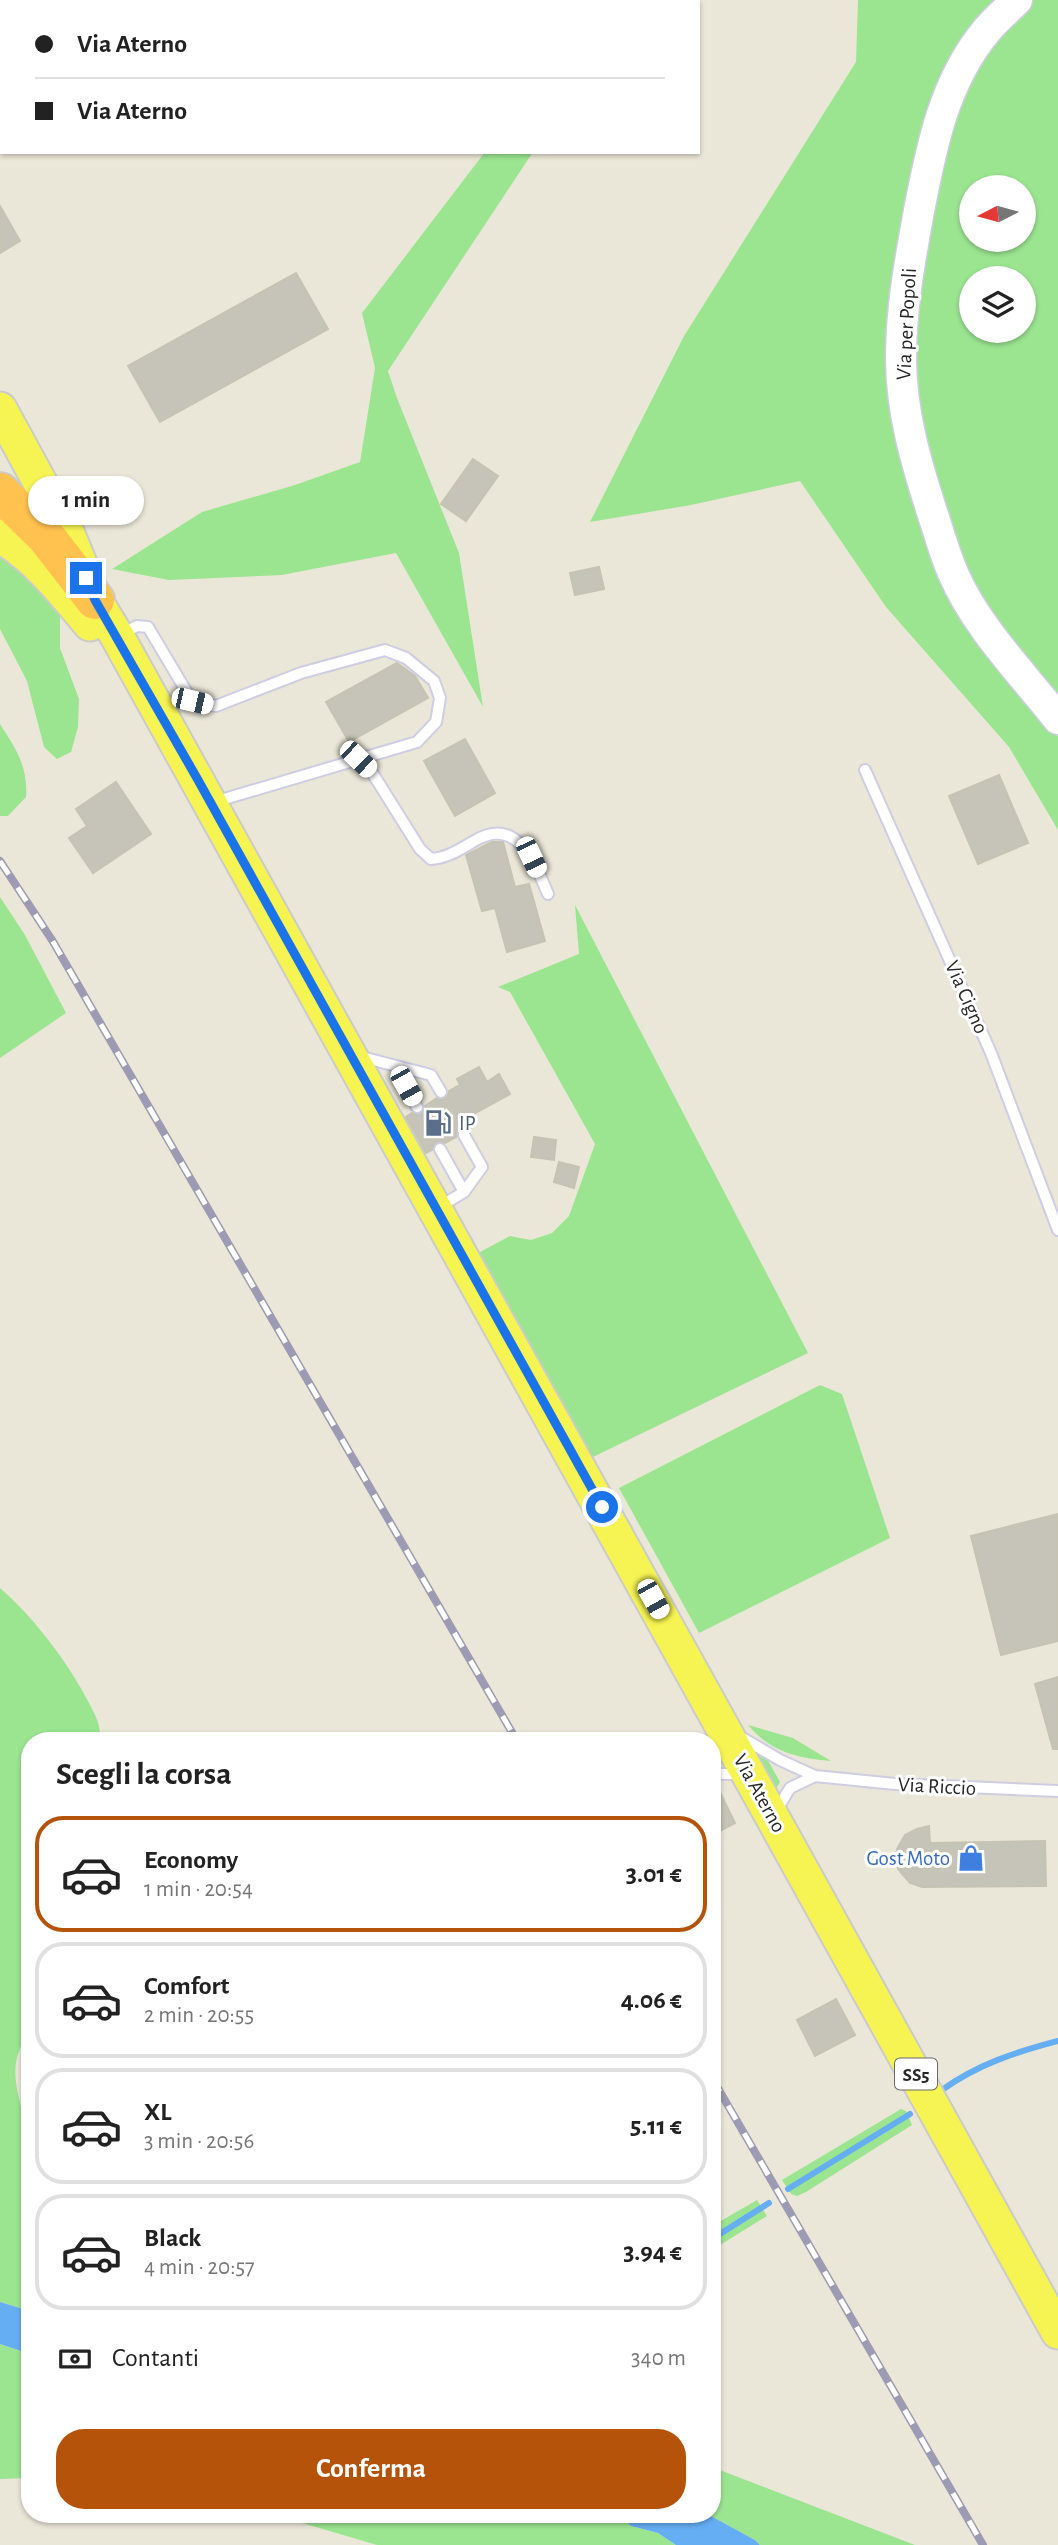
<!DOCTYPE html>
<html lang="it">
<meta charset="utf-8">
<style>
body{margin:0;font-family:"Alegreya Sans",sans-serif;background:#f2f2f2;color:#222;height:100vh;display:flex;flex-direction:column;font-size:26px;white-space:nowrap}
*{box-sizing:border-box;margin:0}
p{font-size:23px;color:#767676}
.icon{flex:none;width:38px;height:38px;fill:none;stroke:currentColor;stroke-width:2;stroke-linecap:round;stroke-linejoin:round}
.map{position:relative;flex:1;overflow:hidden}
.panel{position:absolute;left:21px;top:1732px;width:700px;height:791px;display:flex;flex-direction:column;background:#fff;border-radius:28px;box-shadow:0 2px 5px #0004}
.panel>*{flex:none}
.hud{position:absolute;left:0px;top:0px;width:700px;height:154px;box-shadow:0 2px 5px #0004;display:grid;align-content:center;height:154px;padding:0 35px;background:#fff}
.needle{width:46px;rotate:264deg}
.buttons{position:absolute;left:959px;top:175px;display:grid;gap:14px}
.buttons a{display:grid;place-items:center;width:77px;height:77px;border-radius:50%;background:#fff;box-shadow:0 2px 5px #0004;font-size:35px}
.end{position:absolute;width:32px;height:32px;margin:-16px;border:9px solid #1a73e8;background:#fff;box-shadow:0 0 0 4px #fff}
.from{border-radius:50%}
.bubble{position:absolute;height:49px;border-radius:24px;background:#fff;box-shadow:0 2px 5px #0004;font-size:23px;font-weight:600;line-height:49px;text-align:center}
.car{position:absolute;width:21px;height:42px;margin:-21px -10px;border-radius:9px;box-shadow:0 0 5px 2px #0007;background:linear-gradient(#fff 24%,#345 0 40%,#fff 0 76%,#345 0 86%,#fff 0)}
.hud b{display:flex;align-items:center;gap:24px;height:66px;font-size:26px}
.hud b+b{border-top:2px solid #e0e0e0}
.hud i{width:18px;height:18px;background:#222}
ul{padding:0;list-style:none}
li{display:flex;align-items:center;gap:21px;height:116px;margin:0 14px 10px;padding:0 21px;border:4px solid #e0e0e0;border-radius:28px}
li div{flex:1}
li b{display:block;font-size:26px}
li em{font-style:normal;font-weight:600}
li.current{border-color:#b45309}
li>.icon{width:63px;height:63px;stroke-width:1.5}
h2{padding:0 35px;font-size:32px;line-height:84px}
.pay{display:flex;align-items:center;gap:18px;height:77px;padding:0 35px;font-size:26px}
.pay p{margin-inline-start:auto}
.primary-button{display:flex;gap:14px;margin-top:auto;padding:14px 35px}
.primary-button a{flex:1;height:80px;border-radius:28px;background:#b45309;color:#fff;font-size:28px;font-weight:600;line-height:80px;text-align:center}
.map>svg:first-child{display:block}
.green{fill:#9be591;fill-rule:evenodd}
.water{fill:#65aef3}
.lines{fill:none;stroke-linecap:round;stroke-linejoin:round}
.stream{stroke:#65aef3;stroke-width:6}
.building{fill:#c6c3b8;stroke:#c6c3b2;stroke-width:2}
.service-casing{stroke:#cecde2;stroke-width:14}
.secondary-casing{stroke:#cecde2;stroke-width:33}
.primary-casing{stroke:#cbcbcb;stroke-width:37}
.motorway-casing{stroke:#cbcbcb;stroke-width:42}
.service{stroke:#fff;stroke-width:10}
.secondary{stroke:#fff;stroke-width:30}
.primary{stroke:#f6f452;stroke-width:33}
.motorway{stroke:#ffc24f;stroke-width:38}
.rail-casing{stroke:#9d9bb3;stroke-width:8}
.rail{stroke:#fff;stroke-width:5;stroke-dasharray:16;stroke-linecap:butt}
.route{stroke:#1a73e8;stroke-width:9}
.labels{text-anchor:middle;stroke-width:6;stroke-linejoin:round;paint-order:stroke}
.shield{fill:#fff;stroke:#686868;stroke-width:2}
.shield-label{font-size:19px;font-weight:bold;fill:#272727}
.street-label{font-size:21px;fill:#272727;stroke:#fff}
.service-label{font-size:21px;fill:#4e5e75;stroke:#fff;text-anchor:start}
.shop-label{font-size:21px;fill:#366cbe;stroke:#fff;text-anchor:end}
</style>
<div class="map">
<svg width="1058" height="2545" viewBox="0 0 1058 2545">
<rect width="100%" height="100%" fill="#ebe7d8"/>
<path class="green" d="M 858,0 L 1001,0 L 977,24 L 892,306 L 973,630 L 1058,736 L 1058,830 L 1009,747 L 886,607 L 800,481 L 691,505 L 590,522 L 684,336 L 856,62 Z
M 1032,0 L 1058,0 L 1058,701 L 978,596 L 946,519 L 914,397 L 914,308 L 946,136 L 975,69 L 995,38 ZM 971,187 L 1024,187 L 1024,240 L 971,240 ZM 971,278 L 1024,278 L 1024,331 L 971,331 Z
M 485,152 L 533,152 L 388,371 L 397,398 L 459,553 L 483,707 L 396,553 L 282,575 L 169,580 L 112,569 L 202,512 L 295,485 L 360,462 L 375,368 L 362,313 Z
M 0,547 L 60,598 L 60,648 L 79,699 L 78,727 L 71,752 L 57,759 L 44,747 L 27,681 L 0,629 Z
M 0,724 C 16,749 28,766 26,797 L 8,816 L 0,816 Z
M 0,897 L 25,935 L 66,1013 L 0,1058 Z
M 575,905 L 808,1353 L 593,1457 L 478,1253 L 510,1236 L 531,1240 L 552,1233 L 569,1216 L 595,1144 L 510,992 L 498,987 L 579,954 Z
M 820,1385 L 842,1394 L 890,1538 L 699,1633 L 619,1488 Z
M 0,1588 C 37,1620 74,1670 95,1715 C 99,1723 100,1733 102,1741 L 30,1741 L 30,2030 C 10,2060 14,2078 22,2111 L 30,2113 L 30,2311 L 0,2302 Z
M 748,1725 L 793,1738 L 831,1761 C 797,1758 771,1752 748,1725 Z
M 752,1754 L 767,1759 L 780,1782 L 774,1792 Z
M 901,2109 L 906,2111 L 912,2125 L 806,2192 L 797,2196 L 791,2194 L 782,2180 Z
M 757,2200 L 767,2216 L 712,2250 L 712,2226 Z
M 0,2344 L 30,2354 L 30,2478 L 0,2479 Z
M 712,2467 L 915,2545 L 760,2545 L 755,2540 L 709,2515 L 712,2515 Z
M 275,2515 L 619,2515 L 631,2526 L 658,2533 L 676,2545 L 377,2545 Z"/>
<path class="water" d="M 0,2302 L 30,2311 L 30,2354 L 0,2344 Z
M 619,2515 L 709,2515 L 755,2540 L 760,2545 L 676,2545 L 658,2533 L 631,2526 Z"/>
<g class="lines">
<path class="stream" d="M 942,2090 C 978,2064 1016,2052 1058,2041
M 788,2189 L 910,2114
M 712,2239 L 769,2203"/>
</g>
<path class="building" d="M 0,206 L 20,241 L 0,253 Z
M 296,273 L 328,329 L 160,422 L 128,366 Z
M 473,459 L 498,476 L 466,521 L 441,504 Z
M 599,567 L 604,589 L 575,595 L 570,573 Z
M 397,663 L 415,676 L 428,698 L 349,742 L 326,702 Z
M 465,739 L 495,793 L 455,816 L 424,761 Z
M 999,775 L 1028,843 L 978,864 L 949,796 Z
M 116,782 L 151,834 L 93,873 L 69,838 L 87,826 L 76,809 Z
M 492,842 L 503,842 L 515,887 L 529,884 L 545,941 L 507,952 L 495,908 L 482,911 L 466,855 Z
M 479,1067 L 487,1082 L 499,1074 L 510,1094 L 466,1118 L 471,1128 L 461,1128 L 456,1137 L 445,1143 L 437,1142 L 432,1150 L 426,1153 L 406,1117 L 412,1113 L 420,1114 L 425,1106 L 437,1098 L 446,1098 L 449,1091 L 460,1085 L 457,1079 Z
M 534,1137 L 556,1140 L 554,1160 L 531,1157 Z
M 559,1162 L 579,1167 L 574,1188 L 554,1182 Z
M 1058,1514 L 1058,1641 L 1001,1655 L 971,1536 Z
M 1058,1677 L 1058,1749 L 1053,1749 L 1035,1684 Z
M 712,1782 L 715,1782 L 735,1823 L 712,1835 Z
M 929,1826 L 930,1843 L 1045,1841 L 1046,1886 L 922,1887 L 910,1883 L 898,1869 L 897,1849 L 905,1835 L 917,1829 Z
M 836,1999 L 855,2035 L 815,2056 L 797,2020 Z"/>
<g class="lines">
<defs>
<path id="service" d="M 119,635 L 137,626 L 148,627 L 192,701 L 216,706 L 301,673 L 385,650 L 406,658 L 434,681 L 440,698 L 436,722 L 417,742 L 214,802
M 358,759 L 373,774 L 420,849 L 431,859 C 448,858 462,848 476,840 C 518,816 535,864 548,894
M 865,770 L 991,1053 L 1058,1230
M 358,1056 L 431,1075 L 441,1092
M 395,1066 L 417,1107
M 440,1149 L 464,1192
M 439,1207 L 464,1192 L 482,1167 L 464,1135
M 739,1736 L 780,1760 L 815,1776 L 895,1784 L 1058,1791
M 712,1774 L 741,1774
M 775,1813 L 790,1788 L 815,1776"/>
<path id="secondary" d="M 1017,0 C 1007,10 996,19 987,30 C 944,81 931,148 919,211 C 910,260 901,308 901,358 C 901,413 917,466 934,518 C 940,536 945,555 953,573 C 976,627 1022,673 1058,719"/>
<path id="primary" d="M 0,409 L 67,532 L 95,600 L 117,636 L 1058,2332
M 0,536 C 37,558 63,592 90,624"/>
<path id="motorway" d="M 0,492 L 47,538 L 95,600"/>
</defs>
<use href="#service" class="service-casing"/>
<use href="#secondary" class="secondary-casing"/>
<use href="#primary" class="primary-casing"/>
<use href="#motorway" class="motorway-casing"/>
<use href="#service" class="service"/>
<use href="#secondary" class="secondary"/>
<use href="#primary" class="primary"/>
<use href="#motorway" class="motorway"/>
<defs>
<path id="rail" d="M 0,861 L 52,940 L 517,1741
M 712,2078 L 983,2545"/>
</defs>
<use href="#rail" class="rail-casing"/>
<use href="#rail" class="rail"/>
</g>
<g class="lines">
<path class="route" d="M 86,578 L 95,600 L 198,780 L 602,1507"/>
</g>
<defs>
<symbol id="fuel-bare" viewBox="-9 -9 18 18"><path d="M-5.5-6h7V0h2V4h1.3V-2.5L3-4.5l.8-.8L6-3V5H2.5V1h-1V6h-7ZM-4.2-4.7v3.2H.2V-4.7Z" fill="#5c6f8a" stroke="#fff" stroke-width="2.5" paint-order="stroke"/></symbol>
<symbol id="shop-bare" viewBox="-9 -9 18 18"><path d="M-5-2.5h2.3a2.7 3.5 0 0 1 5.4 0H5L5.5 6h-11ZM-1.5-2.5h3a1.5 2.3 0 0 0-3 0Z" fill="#3f7fe0" stroke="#fff" stroke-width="2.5" paint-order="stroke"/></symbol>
</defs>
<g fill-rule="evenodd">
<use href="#fuel-bare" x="419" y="1104" width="38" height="38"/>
<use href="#shop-bare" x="952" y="1839" width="38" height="38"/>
</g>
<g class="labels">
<rect class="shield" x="895" y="2058.5" width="42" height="31" rx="5"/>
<g class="shield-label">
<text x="916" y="2081">SS5</text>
</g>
<g class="street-label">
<text transform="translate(906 324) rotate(-87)" y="7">Via per Popoli</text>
<text transform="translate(967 997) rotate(66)" y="7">Via Cigno</text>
<text transform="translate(937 1786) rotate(3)" y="7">Via Riccio</text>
<text transform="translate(760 1793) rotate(61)" y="7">Via Aterno</text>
</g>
<g class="service-label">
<text x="459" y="1130">IP</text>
</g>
<g class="shop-label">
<text x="950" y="1865">Gost Moto</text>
</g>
</g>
</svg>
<div class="buttons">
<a><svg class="needle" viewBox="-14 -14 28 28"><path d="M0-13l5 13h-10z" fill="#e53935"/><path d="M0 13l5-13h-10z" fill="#767676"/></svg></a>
<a><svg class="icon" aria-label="layers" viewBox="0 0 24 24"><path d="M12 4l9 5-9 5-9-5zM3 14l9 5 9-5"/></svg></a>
</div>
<i class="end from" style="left:602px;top:1507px"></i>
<i class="end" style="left:86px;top:578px"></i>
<div class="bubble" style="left:28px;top:476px;width:116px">1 min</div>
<i class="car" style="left:192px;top:701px;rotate:103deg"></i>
<i class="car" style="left:358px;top:759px;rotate:134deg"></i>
<i class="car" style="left:531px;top:857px;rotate:155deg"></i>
<i class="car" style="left:406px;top:1086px;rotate:151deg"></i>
<i class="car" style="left:653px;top:1599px;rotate:151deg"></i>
<div class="hud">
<b><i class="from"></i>Via Aterno</b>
<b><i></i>Via Aterno</b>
</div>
<section class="panel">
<h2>Scegli la corsa</h2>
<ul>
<li class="current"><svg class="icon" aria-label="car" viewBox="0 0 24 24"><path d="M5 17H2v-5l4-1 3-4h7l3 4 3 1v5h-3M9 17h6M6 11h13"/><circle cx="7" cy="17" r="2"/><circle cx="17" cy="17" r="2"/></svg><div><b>Economy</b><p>1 min · 20:54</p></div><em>3.01 €</em></li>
<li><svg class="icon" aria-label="car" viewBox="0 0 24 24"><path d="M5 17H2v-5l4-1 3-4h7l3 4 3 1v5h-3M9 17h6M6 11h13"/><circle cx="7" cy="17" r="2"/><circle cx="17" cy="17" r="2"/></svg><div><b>Comfort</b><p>2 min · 20:55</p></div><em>4.06 €</em></li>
<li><svg class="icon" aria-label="car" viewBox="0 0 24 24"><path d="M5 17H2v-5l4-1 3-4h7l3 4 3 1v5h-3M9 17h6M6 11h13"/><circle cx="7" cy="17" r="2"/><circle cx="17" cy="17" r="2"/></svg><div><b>XL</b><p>3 min · 20:56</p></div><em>5.11 €</em></li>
<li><svg class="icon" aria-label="car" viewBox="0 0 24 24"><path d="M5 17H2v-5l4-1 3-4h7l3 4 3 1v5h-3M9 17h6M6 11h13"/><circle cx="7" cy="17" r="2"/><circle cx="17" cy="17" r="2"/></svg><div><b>Black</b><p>4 min · 20:57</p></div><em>3.94 €</em></li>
</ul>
<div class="pay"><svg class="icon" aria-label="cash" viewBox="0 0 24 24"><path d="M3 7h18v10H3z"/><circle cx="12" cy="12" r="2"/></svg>Contanti<p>340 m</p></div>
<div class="primary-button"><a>Conferma</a></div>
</section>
</div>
